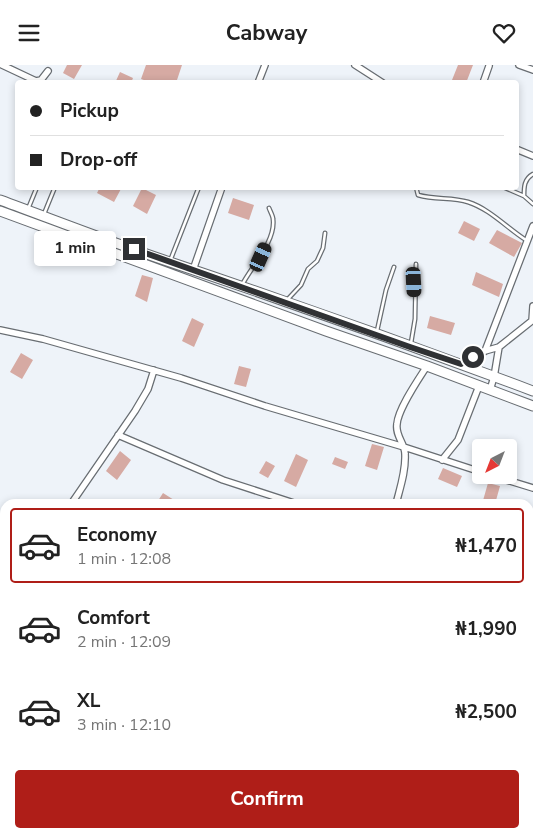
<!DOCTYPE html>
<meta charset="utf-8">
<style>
body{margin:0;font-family:"Nunito Sans",sans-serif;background:#f6f6f6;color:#222;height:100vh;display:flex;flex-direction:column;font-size:19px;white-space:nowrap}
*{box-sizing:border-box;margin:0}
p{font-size:16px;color:#767676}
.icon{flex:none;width:28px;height:28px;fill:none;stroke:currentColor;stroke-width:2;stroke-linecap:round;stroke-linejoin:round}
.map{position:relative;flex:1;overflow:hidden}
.details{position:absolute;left:0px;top:434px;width:534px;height:339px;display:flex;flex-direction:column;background:#fff;border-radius:15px 15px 0 0;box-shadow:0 2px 8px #0003}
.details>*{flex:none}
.top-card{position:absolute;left:15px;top:15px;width:504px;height:110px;border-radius:5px;box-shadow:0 2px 8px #0003;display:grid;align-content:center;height:110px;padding:0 15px;background:#fff}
.needle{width:32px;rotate:222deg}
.tools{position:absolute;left:472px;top:374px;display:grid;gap:10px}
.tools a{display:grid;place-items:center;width:45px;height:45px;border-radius:5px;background:#fff;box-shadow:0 2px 8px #0003;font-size:25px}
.end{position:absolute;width:22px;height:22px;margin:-11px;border:6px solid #2f3134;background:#fff;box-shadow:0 0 0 2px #fff}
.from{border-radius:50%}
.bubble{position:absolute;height:35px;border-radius:5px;background:#fff;box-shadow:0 2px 8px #0003;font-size:16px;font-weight:700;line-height:35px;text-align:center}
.car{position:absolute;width:15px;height:30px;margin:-15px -8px;border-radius:6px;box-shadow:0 0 4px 1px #0007;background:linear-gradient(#222 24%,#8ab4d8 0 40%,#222 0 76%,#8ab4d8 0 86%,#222 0)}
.top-card b{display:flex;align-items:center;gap:18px;height:48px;font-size:19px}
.top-card b+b{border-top:1px solid #e0e0e0}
.top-card i{width:12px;height:12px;background:#222}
ul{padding:9px 0 0;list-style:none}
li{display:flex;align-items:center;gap:15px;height:75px;margin:0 10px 8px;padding:0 5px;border:2px solid transparent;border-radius:5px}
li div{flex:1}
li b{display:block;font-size:19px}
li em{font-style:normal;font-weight:700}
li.on{border-color:#af1e18}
li>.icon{width:45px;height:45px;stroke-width:1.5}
.cta{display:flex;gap:10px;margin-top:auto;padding:10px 15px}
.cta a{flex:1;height:58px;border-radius:5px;background:#af1e18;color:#fff;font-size:20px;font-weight:700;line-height:58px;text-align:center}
header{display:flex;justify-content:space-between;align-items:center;height:65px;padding:0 15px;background:#fff;font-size:22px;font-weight:700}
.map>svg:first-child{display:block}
.building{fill:#d6aaa3}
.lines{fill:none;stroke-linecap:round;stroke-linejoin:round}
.service-casing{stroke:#686d72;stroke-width:5}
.minor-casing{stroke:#686d72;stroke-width:8}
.trunk-casing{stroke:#686d72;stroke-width:11}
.service{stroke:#fff;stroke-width:2.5}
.minor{stroke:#fff;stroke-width:5.5}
.trunk{stroke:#fff;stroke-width:9}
.route{stroke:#2f3134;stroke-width:6}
</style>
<header><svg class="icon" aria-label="menu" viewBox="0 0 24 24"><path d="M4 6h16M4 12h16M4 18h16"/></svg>Cabway<svg class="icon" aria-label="heart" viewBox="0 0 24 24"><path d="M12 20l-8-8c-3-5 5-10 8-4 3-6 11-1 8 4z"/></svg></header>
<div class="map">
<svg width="533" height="772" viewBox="0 0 533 772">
<rect width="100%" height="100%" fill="#eef3f9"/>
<path class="building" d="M 67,0 L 82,0 L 74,14 L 63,8 Z
M 146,0 L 182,0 L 176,18 L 152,18 L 141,14 Z
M 458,0 L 473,0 L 466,18 L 457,18 L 452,15 Z
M 120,7 L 133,13 L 131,18 L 115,18 Z
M 100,122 L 122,122 L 114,137 L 97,128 Z
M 142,123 L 156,130 L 147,149 L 133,141 Z
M 233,133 L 254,140 L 249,155 L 228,148 Z
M 464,156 L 480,164 L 474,176 L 458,168 Z
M 497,165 L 522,178 L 514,192 L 489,178 Z
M 476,207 L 503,219 L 499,232 L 472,220 Z
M 142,210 L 153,213 L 147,237 L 135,231 Z
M 430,251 L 455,258 L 451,270 L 427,263 Z
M 192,253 L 204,259 L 194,282 L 182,276 Z
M 21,288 L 33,295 L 22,314 L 10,307 Z
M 239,301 L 251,304 L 246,322 L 234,319 Z
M 372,379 L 384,382 L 377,405 L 365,401 Z
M 120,386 L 131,395 L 117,415 L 106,406 Z
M 296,389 L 308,395 L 296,422 L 284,416 Z
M 335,392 L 348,397 L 345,404 L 332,399 Z
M 266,396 L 275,401 L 268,413 L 259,408 Z
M 443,403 L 462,411 L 457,422 L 438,414 Z
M 488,418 L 500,421 L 495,439 L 482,439 Z
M 163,428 L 174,435 L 172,439 L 156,439 Z
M 69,768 L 86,768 L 83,772 L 67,772 Z
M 365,768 L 395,768 L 394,772 L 364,772 Z"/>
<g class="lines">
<defs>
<path id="service" d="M 533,109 C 524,114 524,122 524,131 L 533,139
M 416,122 L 418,130 C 435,135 452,132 468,137 C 490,144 507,163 526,175
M 503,122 L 524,131
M 28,144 L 37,122
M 44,149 L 55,122
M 170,196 L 199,122
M 242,220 C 251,202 276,176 273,154 C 273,151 270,146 269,143
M 287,235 L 301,220 L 308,204 L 317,196 L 323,183 L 325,168
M 377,266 L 386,225 L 394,202
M 411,278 L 415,254 L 416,199"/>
<path id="minor" d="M 2,0 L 36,16 L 41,15 L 48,6
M 355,0 L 383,18
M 519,0 L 533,5
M 258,18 L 265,0
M 483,18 L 489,1
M 516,84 L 533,91
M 193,205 L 222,122
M 532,256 L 533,241
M 0,265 L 43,274 L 181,313 L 265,341 L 404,382 L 481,407
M 485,286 L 533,161
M 461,299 L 485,286 L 499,282 L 533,255
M 490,325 L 494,312 L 499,282
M 118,370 L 223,415 L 297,439
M 442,395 L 458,375 L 479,321
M 490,410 L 533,423
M 71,439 L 135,346 L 148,324 L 154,305
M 396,439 C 400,423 406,406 405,389 C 405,378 395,371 397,359 C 398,344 418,315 427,301
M 529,462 L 533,448
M 0,503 L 5,504
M 529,507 L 533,508
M 0,583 L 5,584
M 529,591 L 533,592
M 0,615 L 5,608
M 529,680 L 533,681
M 0,682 L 5,685
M 529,763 L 533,763
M 0,768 L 10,772
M 217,768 L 231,772
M 323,772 L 323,768"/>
<path id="trunk" d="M 0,135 C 57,156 113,178 170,197 C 292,238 413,281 533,326
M 0,146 L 326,266 L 427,301 L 533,341"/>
</defs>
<use href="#service" class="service-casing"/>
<use href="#minor" class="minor-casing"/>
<use href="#trunk" class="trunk-casing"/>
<use href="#service" class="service"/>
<use href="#minor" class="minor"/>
<use href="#trunk" class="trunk"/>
</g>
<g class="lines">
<path class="route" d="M 134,184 L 410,282 L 461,299 L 473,292"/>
</g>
</svg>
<div class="tools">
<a><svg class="needle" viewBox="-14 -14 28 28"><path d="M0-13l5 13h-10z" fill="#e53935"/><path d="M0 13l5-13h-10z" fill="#767676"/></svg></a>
</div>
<i class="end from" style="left:473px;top:292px"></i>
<i class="end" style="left:134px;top:184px"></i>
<div class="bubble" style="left:34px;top:166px;width:82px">1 min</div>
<i class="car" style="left:261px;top:192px;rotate:24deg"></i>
<i class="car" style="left:414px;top:217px;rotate:177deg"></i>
<div class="top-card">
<b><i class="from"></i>Pickup</b>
<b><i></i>Drop-off</b>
</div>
<section class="details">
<ul>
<li class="on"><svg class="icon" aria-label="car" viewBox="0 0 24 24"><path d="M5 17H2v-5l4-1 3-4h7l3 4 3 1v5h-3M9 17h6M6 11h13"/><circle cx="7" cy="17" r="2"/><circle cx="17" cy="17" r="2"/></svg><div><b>Economy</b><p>1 min · 12:08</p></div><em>₦1,470</em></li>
<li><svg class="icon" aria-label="car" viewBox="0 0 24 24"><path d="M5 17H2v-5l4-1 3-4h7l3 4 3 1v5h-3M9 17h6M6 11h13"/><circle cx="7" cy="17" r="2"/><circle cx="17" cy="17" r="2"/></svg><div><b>Comfort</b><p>2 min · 12:09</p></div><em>₦1,990</em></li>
<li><svg class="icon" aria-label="car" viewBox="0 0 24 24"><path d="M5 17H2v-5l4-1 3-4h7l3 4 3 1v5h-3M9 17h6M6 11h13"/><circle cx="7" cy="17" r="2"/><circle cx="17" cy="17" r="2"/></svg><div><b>XL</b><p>3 min · 12:10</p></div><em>₦2,500</em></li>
</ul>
<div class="cta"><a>Confirm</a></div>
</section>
</div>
